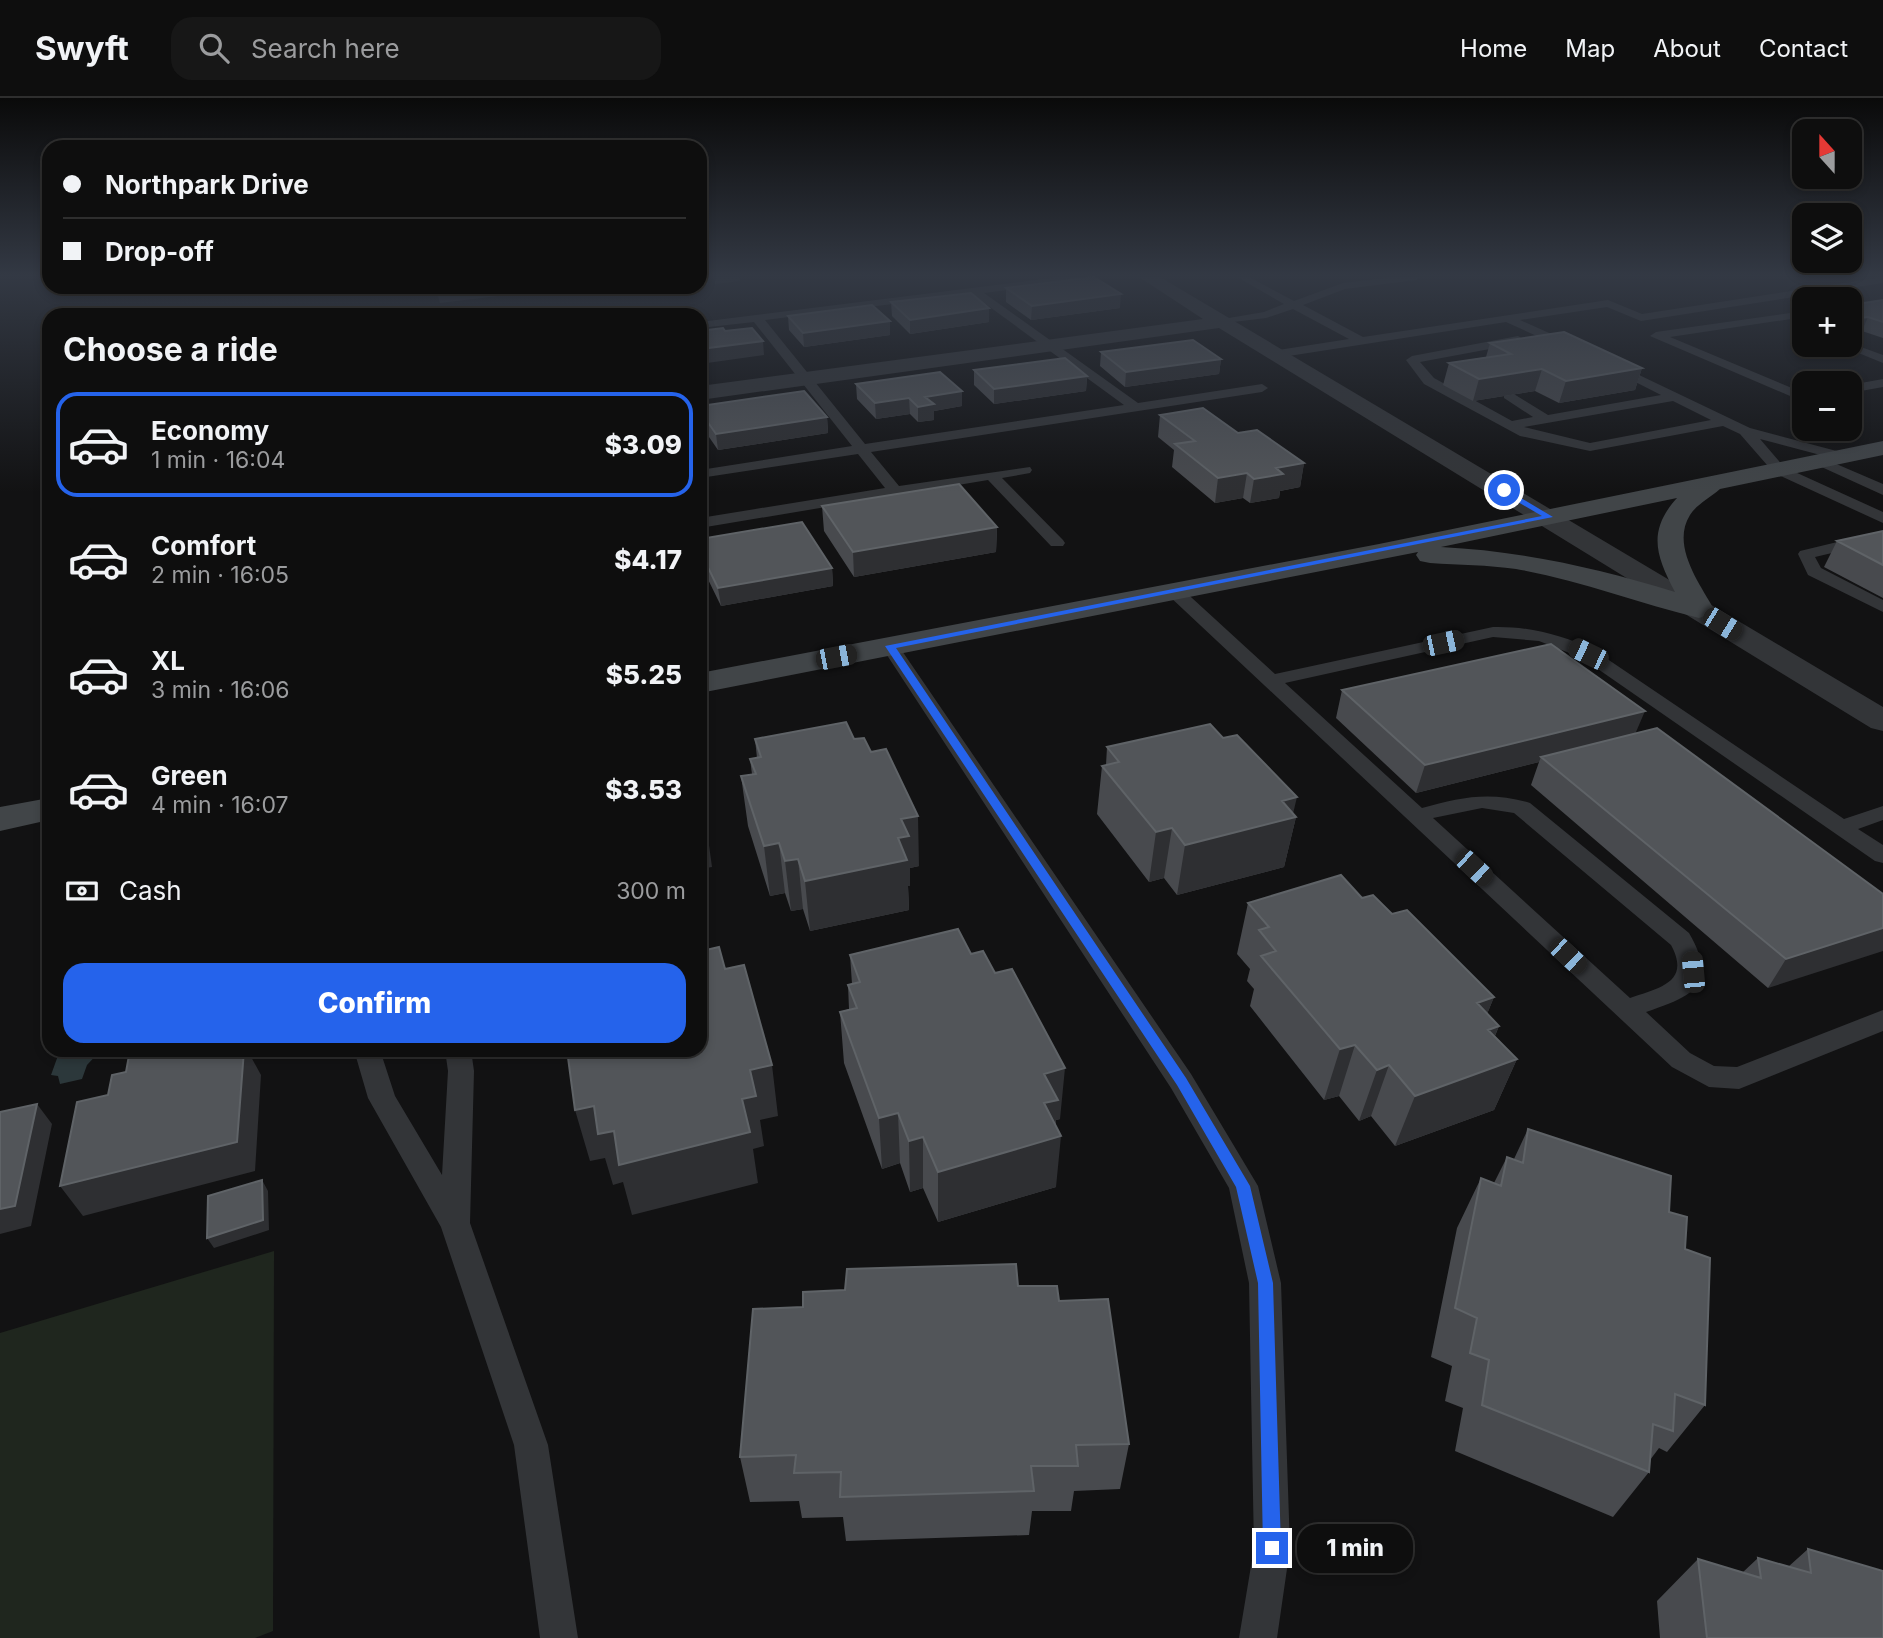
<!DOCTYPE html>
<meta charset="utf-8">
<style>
body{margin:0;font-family:Inter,sans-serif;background:#171717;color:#f1f3f6;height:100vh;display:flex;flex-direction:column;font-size:26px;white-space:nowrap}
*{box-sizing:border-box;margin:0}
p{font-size:23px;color:#9b9c9e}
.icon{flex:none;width:38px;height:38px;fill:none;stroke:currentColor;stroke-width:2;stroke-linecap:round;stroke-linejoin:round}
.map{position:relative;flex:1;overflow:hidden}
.side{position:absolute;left:42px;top:210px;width:665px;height:749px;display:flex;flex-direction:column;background:#0e0e0e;border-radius:21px;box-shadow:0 4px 10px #0003,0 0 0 2px #2e2e2e}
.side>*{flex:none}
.top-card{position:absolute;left:42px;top:42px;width:665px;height:154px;border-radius:21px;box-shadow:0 4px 10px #0003,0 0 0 2px #2e2e2e;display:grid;align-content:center;height:154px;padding:0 21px;background:#0e0e0e}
.needle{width:46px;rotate:339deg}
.tools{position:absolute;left:1792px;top:21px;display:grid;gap:14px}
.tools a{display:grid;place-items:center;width:70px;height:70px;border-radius:14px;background:#0e0e0e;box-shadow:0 4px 10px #0003,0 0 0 2px #2e2e2e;font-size:35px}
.end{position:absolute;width:32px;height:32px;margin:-16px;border:9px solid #2563eb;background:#fff;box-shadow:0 0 0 4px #fff}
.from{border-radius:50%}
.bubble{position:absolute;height:49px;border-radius:21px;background:#0e0e0e;box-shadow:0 4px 10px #0003,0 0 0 2px #2e2e2e;font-size:23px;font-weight:800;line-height:49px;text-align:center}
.car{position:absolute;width:21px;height:42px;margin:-21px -10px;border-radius:9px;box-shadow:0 0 5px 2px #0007;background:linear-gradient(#222 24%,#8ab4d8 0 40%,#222 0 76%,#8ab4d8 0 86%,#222 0)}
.top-card b{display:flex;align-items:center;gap:24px;height:66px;font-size:26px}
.top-card b+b{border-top:2px solid #2e2e2e}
.top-card i{width:18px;height:18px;background:#f1f3f6}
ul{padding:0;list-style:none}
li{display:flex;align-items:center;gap:21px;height:105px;margin:0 14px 10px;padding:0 7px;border:4px solid transparent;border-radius:21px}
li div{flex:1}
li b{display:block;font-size:26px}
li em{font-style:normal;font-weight:800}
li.on{border-color:#2563eb}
li>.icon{width:63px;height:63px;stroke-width:1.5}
h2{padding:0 21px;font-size:32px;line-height:84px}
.pay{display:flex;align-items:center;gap:18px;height:77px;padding:0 21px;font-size:26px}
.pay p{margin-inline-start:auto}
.primary-button{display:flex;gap:14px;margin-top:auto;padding:14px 21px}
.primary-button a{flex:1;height:80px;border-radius:21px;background:#2563eb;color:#fff;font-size:28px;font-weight:800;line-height:80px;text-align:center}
header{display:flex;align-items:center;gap:42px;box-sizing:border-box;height:98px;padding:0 35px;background:#0e0e0e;border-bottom:2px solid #2e2e2e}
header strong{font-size:33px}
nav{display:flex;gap:38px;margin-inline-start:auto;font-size:24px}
.search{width:490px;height:63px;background:#171717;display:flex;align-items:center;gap:18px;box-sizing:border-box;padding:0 24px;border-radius:21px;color:#9b9c9e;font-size:26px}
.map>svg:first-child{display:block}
.green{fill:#1f261e}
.water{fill:#2c383b}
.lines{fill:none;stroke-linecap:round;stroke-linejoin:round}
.service{fill:#333538;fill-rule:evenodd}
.minor{fill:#333538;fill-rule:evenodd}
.secondary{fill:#414548;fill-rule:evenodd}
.wall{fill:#484a4e}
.shaded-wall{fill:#2e2f32}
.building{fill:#525559;stroke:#5f6367;stroke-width:2}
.route{fill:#2563eb}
</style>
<header>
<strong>Swyft</strong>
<div class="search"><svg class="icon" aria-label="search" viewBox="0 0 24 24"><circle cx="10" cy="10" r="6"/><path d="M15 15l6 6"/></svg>Search here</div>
<nav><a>Home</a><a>Map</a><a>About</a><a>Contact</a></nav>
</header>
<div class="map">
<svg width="1883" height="1540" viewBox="0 0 1883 1540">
<rect width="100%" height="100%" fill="#121213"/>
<path class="green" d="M 274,1153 L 273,1533 L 255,1540 L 0,1540 L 0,1235 Z"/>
<path class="water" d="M 60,952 L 101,952 L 87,967 L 82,981 L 60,986 L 58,978 L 51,977 Z"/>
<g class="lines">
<path class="service" d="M 1059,179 L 1087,179 L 1082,182 L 984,195 L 1138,305 L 1262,286 L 1268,290 L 1262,294 L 871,354 L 899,388 L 1030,369 L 1032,372 L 1030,375 L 1002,380 L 1063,442 L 1065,445 L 1063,448 L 1051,448 L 988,382 L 700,430 L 700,420 L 885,390 L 858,356 L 700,380 L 700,372 L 852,348 L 754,224 L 700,230 L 700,224 ZM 972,196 L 1124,307 L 865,346 L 765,222 Z
M 1237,179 L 1249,179 L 1294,203 L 1343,185 L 1393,179 L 1421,179 L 1416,182 L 1345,191 L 1303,207 L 1363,239 L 1608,202 L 1642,216 L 1883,179 L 1883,185 L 1641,223 L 1607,209 L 1520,222 L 1576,247 L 1578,250 L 1572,254 L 1506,224 L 1276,260 L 1270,256 L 1272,253 L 1349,241 L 1293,211 L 1266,220 L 1217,226 L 1217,222 L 1264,214 L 1284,206 Z
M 1804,213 L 1804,219 L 1670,239 L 1804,295 L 1804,304 L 1650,238 L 1656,234 Z
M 1518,238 L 1524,242 L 1522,245 L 1420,264 L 1434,280 L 1512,323 L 1533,319 L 1504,300 L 1504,294 L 1509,293 L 1548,317 L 1661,297 L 1604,268 L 1610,264 L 1614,265 L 1750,330 L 1848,356 L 1850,359 L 1843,363 L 1760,341 L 1784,369 L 1883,414 L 1883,425 L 1774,375 L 1740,336 L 1723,328 L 1590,353 L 1520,338 L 1424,286 L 1406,262 L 1412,258 ZM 1673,303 L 1711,322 L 1590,345 L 1524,329 Z
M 1850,245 L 1883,257 L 1883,265 L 1839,247 Z
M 1883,281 L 1883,289 L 1850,295 L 1850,287 Z
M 1820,359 L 1883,386 L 1883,397 L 1815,366 L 1813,363 Z
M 1883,433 L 1883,443 L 1815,459 L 1821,470 L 1883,502 L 1883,514 L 1808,477 L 1798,456 L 1800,453 Z
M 1174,488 L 1180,489 L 1275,576 L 1493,529 C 1529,528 1562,537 1594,552 L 1844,721 L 1883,708 L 1883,722 L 1858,731 L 1883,747 L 1883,765 L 1875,763 L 1582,560 L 1539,543 L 1493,539 L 1285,585 L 1422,710 C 1460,699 1491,693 1530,705 L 1689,835 C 1719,887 1693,898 1646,914 L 1690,955 L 1714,968 L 1737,969 L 1883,912 L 1883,933 L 1739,991 L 1709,989 L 1672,969 L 1168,497 L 1165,493 L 1168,489 ZM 1482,710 L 1514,715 L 1671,847 C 1691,884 1660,890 1630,900 L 1433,720 Z
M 890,543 L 896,544 L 1191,976 L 1258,1088 L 1281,1185 L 1290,1450 L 1277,1540 L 1239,1540 L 1254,1450 L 1249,1185 L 1229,1090 L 1171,990 L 881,548 Z
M 354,952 L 380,952 L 395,998 L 442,1077 L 448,973 L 445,952 L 471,952 L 474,973 L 470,1125 L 548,1347 L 578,1540 L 540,1540 L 514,1347 L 441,1129 L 368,1000 Z"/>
<path class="minor" d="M 1139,179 L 1160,179 L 1883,609 L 1883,633 L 1871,630 L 1219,230 L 700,302 L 700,288 L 1203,221 Z"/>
<path class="secondary" d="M 1883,343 L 1883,357 L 1720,391 C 1710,400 1697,406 1690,417 C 1671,447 1699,485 1714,511 L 1709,517 L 1699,520 C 1638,505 1579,482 1516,471 C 1488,467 1459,467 1430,465 L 1420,463 L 1416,457 L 1418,454 L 700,595 L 700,575 L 1379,446 ZM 1677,400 C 1647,433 1656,458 1675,494 C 1598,470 1521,453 1441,449 Z
M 49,700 L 49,722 L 0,733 L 0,709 Z"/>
</g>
<path class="wall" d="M 1006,190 L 1120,210 L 1031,222 L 1006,204 Z
M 1883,202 L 1883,240 L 1862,233 L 1850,235 L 1850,207 Z
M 891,204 L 989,210 L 989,224 L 910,236 L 892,218 Z
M 788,218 L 890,223 L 890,237 L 804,249 L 789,232 Z
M 1490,245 L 1642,270 L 1635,292 L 1559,305 L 1535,293 L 1473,303 L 1443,287 L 1449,265 L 1486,259 Z
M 1101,254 L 1221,261 L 1219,276 L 1125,289 L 1100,268 Z
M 974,272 L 1087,278 L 1086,293 L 994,306 L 974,287 Z
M 856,286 L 962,293 L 962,308 L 934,313 L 934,322 L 918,324 L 910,316 L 876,321 L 857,301 Z
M 700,308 L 827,319 L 828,335 L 718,352 L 700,326 Z
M 1160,317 L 1238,335 L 1304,365 L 1300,389 L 1280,393 L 1279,400 L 1250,405 L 1243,400 L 1215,405 L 1172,369 L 1174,352 L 1158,339 Z
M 822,408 L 997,429 L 996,454 L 854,479 L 824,433 Z
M 1883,433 L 1883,500 L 1824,469 L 1837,443 Z
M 700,441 L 832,470 L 833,488 L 721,508 L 700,465 Z
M 1342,592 L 1635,636 L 1883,796 L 1768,890 L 1531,687 L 1539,664 L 1416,695 L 1336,620 Z
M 755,641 L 854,641 L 919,768 L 910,770 L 910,788 L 908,788 L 909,812 L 810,833 L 803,811 L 791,813 L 785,795 L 770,798 L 748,728 L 741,678 L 752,676 L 750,661 L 757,660 Z
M 1107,649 L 1293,716 L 1296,719 L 1284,769 L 1177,797 L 1164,780 L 1149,784 L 1097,716 L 1102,668 L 1106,667 Z
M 1362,800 L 1392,816 L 1494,899 L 1487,916 L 1499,928 L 1495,938 L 1517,961 L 1494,1012 L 1395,1048 L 1371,1018 L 1359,1023 L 1339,998 L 1324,1002 L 1250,908 L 1254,891 L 1247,883 L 1250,871 L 1237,856 L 1248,805 Z
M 971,856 L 1060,1021 L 1056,1022 L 1056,1089 L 938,1124 L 923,1090 L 910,1094 L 900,1065 L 882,1071 L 844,965 L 840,914 L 849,911 L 848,887 L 852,886 L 850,857 Z
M 1528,1031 L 1669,1114 L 1685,1151 L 1705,1307 L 1667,1354 L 1659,1350 L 1650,1362 L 1649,1374 L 1613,1419 L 1455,1353 L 1463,1310 L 1445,1303 L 1452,1268 L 1431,1259 L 1457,1130 L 1481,1080 L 1494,1085 L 1507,1059 L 1514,1061 Z
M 1018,1188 L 1059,1203 L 1129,1346 L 1120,1391 L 1074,1393 L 1071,1413 L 1032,1413 L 1029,1437 L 846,1443 L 843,1419 L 802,1420 L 799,1403 L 750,1404 L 740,1359 L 803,1209 Z
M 1808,1451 L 1883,1540 L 1660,1540 L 1657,1503 L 1698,1461 L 1742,1475 L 1758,1460 L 1788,1469 Z"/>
<path class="shaded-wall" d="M 700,179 L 708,179 L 708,186 L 700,186 Z
M 714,179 L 747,179 L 739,179 L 740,183 L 715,186 Z
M 419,189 L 435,189 L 436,194 L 420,196 Z
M 457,189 L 520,189 L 522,195 L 440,205 L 436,191 Z
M 658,189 L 679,189 L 658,191 Z
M 1121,196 L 1120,210 L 1031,222 L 1032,208 Z
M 989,210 L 989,224 L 910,236 L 910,222 Z
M 1868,219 L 1862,233 L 1850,235 L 1850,228 L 1853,221 Z
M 890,223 L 890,237 L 804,249 L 803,235 Z
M 763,243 L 764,257 L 700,266 L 700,251 Z
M 1221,261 L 1219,276 L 1125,289 L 1126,274 Z
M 1642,270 L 1635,292 L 1559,305 L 1566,283 Z
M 1542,271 L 1535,293 L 1473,303 L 1479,281 Z
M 1087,278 L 1086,293 L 994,306 L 994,291 Z
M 962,293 L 962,308 L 934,313 L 934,322 L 918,324 L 918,309 L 925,299 Z
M 909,300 L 910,316 L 876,321 L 875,305 Z
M 827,319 L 828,335 L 718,352 L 716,336 Z
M 1304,365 L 1300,389 L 1280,393 L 1279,400 L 1250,405 L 1254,381 L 1276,370 Z
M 1247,375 L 1243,400 L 1215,405 L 1218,380 Z
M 997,429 L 996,454 L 854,479 L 853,454 Z
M 832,470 L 833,488 L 721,508 L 718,490 Z
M 1645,613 L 1633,641 L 1541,659 L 1539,664 L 1416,695 L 1425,667 Z
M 700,682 L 712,769 L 700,771 Z
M 1297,699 L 1292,720 L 1296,719 L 1284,769 L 1177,797 L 1185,747 L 1282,703 Z
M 918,718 L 919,768 L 910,770 L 910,788 L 908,788 L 909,812 L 810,833 L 805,783 L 901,721 Z
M 1172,730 L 1164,780 L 1149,784 L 1156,734 Z
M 779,745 L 785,795 L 770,798 L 764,748 Z
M 798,761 L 803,811 L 791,813 L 785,763 Z
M 1883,830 L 1883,853 L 1768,890 L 1786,861 Z
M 1494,899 L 1473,950 L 1477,905 Z
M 1499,928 L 1479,975 L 1517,961 L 1494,1012 L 1395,1048 L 1415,998 L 1488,932 Z
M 1355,947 L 1339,998 L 1324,1002 L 1340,951 Z
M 233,952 L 250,952 L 250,957 L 261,977 L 255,1073 L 83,1118 L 60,1088 Z
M 772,967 L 778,1018 L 760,1022 L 764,1048 L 753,1051 L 758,1085 L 632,1117 L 623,1084 L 613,1087 L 605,1060 L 590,1063 L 575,1012 L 594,1008 L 742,1001 L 750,972 Z
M 1389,967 L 1371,1018 L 1359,1023 L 1377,972 Z
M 1065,970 L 1060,1021 L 1056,1022 L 1054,1040 L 1061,1038 L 1056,1089 L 938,1124 L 938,1074 L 1044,976 Z
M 37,1006 L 52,1026 L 31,1128 L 0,1136 L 0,1111 Z
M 898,1015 L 900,1065 L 882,1071 L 879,1020 Z
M 923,1039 L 923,1090 L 910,1094 L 909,1043 Z
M 262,1082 L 268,1093 L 269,1132 L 214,1150 L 207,1140 Z"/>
<path class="building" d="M 1094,179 L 1121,196 L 1032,208 L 1006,190 Z
M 435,189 L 457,189 L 436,191 Z
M 971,195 L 989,210 L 910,222 L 891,204 Z
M 1883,202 L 1883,224 L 1868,219 L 1853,221 L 1850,220 L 1850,207 Z
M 872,207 L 890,223 L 803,235 L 788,218 Z
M 723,230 L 725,233 L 752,230 L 763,243 L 700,251 L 700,233 Z
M 1564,234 L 1642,270 L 1566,283 L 1542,271 L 1479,281 L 1449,265 L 1511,256 L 1490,245 Z
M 1193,242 L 1221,261 L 1126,274 L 1101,254 Z
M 1065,260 L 1087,278 L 994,291 L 974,272 Z
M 940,274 L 962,293 L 925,299 L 934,306 L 918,309 L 909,300 L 875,305 L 856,286 Z
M 804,293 L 827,319 L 716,336 L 700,313 L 700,308 Z
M 1203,310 L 1238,335 L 1257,332 L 1304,365 L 1276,370 L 1283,376 L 1254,381 L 1247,375 L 1218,380 L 1175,346 L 1195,343 L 1160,317 Z
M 959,386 L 997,429 L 853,454 L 822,408 Z
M 802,424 L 832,470 L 718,490 L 700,453 L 700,441 Z
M 1883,433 L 1883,467 L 1837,443 Z
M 1551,546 L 1645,613 L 1425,667 L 1342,592 Z
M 846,624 L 854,641 L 864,640 L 871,654 L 886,651 L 918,718 L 901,721 L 909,738 L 898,740 L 907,762 L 805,783 L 798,761 L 785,763 L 779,745 L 764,748 L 741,678 L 756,676 L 750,661 L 761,659 L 755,641 Z
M 1210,626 L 1223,640 L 1237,637 L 1297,699 L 1282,703 L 1296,719 L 1185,747 L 1172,730 L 1156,734 L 1102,668 L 1119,664 L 1107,649 Z
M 1657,630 L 1883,796 L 1883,830 L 1786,861 L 1541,659 Z
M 700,689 L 704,720 L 700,720 Z
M 1341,777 L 1362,800 L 1373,797 L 1392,816 L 1407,812 L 1494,899 L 1477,905 L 1499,928 L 1488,932 L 1517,961 L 1415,998 L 1389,967 L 1377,972 L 1355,947 L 1340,951 L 1261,858 L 1276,853 L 1259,832 L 1269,829 L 1248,805 Z
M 700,828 L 706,852 L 719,849 L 725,871 L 744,867 L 772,967 L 750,972 L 756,998 L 742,1001 L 750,1034 L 619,1067 L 614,1033 L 598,1036 L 594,1008 L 575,1012 L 567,952 L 700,952 Z
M 958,831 L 971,856 L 983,853 L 995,875 L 1012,871 L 1065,970 L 1044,976 L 1058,1002 L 1044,1005 L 1061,1038 L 938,1074 L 923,1039 L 909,1043 L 898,1015 L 879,1020 L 840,914 L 857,910 L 848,887 L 860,884 L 850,857 Z
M 130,952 L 244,952 L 237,1044 L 60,1088 L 77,1004 L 108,997 L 112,977 L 126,974 Z
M 37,1006 L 15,1108 L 0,1111 L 0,1014 Z
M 1528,1031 L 1671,1078 L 1669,1114 L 1687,1119 L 1685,1151 L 1710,1160 L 1705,1307 L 1675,1296 L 1673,1333 L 1653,1326 L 1649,1374 L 1482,1307 L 1489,1262 L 1470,1255 L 1477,1220 L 1455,1210 L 1481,1080 L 1501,1088 L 1507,1059 L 1523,1065 Z
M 262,1082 L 263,1122 L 207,1140 L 208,1098 Z
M 1016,1166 L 1018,1188 L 1057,1188 L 1059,1203 L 1108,1201 L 1129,1346 L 1076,1347 L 1078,1368 L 1031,1368 L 1034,1393 L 840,1399 L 841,1374 L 794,1375 L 796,1357 L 740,1359 L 753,1211 L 803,1209 L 803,1194 L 845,1192 L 847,1171 Z
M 1808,1451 L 1883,1473 L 1883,1540 L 1707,1540 L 1698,1461 L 1761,1480 L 1758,1460 L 1811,1475 Z"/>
<linearGradient id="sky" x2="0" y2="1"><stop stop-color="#0a0a0a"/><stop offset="0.45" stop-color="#333944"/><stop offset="1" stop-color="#333944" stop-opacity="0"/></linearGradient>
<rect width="1883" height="394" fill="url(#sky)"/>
<path class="route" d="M 1504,390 L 1553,419 L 896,550 L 1186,980 L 1250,1088 L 1273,1185 L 1281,1450 L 1279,1457 L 1272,1459 L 1266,1457 L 1263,1450 L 1258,1185 L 1236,1089 L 1177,987 L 885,548 L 1542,418 L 1501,394 Z"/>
</svg>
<div class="tools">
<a><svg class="needle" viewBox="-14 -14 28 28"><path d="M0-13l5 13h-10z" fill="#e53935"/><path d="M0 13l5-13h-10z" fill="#9b9c9e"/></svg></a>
<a><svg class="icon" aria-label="layers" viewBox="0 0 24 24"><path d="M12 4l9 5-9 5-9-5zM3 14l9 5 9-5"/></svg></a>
<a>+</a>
<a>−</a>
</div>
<i class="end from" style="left:1504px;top:392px"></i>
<i class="end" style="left:1272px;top:1450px"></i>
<div class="bubble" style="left:1297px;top:1426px;width:116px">1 min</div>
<i class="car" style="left:1722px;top:526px;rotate:122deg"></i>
<i class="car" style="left:1443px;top:545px;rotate:78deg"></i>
<i class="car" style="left:1588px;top:556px;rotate:296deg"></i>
<i class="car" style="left:836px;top:559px;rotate:79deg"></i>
<i class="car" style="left:1474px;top:770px;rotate:133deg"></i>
<i class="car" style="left:1568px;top:858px;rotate:133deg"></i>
<i class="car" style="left:1693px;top:874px;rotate:355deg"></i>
<div class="top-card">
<b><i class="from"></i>Northpark Drive</b>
<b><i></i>Drop-off</b>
</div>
<section class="side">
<h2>Choose a ride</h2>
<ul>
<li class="on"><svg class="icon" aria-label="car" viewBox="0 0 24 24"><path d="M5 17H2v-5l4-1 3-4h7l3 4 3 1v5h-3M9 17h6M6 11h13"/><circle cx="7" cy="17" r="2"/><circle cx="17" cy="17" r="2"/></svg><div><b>Economy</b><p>1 min · 16:04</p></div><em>$3.09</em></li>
<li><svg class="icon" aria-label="car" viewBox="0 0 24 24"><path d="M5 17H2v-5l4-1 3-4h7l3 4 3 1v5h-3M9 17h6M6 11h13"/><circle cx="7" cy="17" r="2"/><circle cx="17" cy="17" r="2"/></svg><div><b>Comfort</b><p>2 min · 16:05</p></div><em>$4.17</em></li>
<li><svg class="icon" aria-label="car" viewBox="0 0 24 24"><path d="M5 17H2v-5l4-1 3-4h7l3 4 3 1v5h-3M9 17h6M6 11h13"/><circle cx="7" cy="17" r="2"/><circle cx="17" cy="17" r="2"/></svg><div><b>XL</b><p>3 min · 16:06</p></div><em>$5.25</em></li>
<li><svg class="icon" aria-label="car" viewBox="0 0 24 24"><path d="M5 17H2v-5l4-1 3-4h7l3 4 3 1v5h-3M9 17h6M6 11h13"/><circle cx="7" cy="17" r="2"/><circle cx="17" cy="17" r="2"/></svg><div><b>Green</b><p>4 min · 16:07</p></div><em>$3.53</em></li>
</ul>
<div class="pay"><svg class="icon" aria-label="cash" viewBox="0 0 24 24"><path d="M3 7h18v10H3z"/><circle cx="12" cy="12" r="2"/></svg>Cash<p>300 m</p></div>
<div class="primary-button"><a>Confirm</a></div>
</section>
</div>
